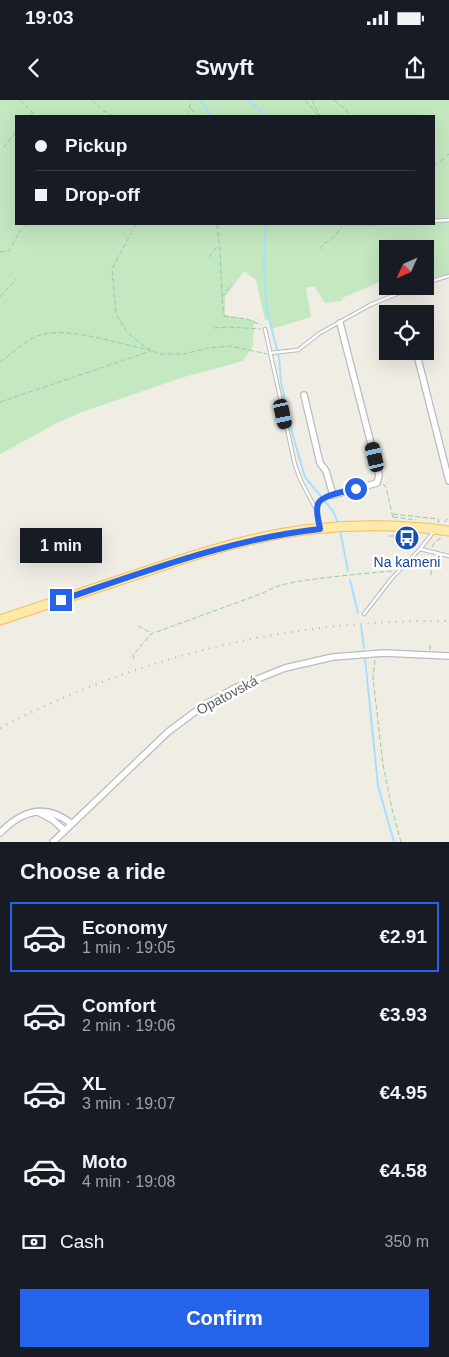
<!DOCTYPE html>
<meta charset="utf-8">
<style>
body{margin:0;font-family:Arial,sans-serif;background:#20242c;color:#f1f3f6;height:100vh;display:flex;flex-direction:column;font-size:19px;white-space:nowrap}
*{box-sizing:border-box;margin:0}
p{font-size:16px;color:#9ea1a6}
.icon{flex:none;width:28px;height:28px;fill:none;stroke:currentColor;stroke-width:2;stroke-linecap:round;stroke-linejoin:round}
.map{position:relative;height:742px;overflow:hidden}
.drawer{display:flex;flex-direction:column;background:#171b24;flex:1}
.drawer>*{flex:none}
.guide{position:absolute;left:15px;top:15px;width:420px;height:110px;border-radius:0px;box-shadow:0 5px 20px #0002;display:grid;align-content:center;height:110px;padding:0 20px;background:#171b24}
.needle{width:32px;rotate:225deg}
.controls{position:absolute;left:379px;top:140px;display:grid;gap:10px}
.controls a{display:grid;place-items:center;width:55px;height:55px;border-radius:0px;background:#171b24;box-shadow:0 5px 20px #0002;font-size:25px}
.end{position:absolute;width:22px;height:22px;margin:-11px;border:6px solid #2563eb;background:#fff;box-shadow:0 0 0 2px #fff}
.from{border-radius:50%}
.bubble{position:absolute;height:35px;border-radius:0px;background:#171b24;box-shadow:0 5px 20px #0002;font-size:16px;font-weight:800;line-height:35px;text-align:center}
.car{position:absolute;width:15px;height:30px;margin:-15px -8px;border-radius:6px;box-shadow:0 0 4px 1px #0007;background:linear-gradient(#222 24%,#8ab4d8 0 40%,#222 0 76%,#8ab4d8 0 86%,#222 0)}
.guide b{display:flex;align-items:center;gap:18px;height:48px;font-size:19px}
.guide b+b{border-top:1px solid #363941}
.guide i{width:12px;height:12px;background:#f1f3f6}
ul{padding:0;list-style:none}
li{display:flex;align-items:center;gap:15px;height:70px;margin:0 10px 8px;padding:0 10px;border:2px solid transparent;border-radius:0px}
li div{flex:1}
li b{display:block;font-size:19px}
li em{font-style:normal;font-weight:800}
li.on{border-color:#2563eb}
li>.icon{width:45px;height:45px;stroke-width:1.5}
h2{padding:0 20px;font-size:22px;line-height:60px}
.pay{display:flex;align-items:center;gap:12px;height:55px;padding:0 20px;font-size:19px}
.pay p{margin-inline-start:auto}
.primary-button{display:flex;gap:10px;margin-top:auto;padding:10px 20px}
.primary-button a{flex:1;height:58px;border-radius:0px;background:#2563eb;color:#fff;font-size:20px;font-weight:800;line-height:58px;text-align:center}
.status{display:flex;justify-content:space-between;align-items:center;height:35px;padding:0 25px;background:#171b24;direction:ltr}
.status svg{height:14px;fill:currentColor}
header{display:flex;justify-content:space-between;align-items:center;height:65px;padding:0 20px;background:#171b24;font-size:22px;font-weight:800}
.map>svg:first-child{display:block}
.green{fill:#c4e8c0;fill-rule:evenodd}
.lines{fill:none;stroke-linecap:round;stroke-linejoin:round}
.stream{stroke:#a6e0ff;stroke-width:2}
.service-casing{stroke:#b8bbbf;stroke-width:4.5}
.minor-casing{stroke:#b8bbbf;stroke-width:8}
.primary-casing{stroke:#f8bc56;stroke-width:11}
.path{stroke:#99caa3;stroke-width:1;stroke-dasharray:5 2.5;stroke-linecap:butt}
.service{stroke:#fff;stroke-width:2.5}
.minor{stroke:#fff;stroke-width:5.5}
.primary{stroke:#ffeaab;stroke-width:9}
.rail{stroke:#b4b5b6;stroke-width:2;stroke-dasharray:1 6;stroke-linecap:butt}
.route{stroke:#2563eb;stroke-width:6}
.labels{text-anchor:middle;stroke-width:5;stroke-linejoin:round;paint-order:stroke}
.transit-label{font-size:14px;fill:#164399;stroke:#fff}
.street-label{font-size:14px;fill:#5d6266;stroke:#fff}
</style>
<div class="status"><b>19:03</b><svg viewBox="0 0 49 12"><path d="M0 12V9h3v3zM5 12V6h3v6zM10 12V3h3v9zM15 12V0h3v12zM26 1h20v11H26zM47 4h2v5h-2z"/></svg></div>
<header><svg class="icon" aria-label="back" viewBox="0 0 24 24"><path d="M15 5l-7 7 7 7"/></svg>Swyft<svg class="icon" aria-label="share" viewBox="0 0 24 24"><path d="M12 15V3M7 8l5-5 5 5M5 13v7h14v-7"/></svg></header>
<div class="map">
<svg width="449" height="742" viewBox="0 0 449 742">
<rect width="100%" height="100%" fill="#f0ede5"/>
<path class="green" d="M 0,0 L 449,0 L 449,174 L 434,177 L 429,170 L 425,171 L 425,149 L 388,149 L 387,179 L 342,198 L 342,201 L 325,203 L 315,187 L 306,187 L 311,217 L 272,229 L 270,219 L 265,220 L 256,180 L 244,171 L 225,197 L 225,215 L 254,220 L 253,246 L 243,261 L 184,277 L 82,312 L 57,323 L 0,354 ZM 16,16 L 434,16 L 434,124 L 16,124 Z"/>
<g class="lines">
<path class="stream" d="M 199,0 L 204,4 L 210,16
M 247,0 L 260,9 L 263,16
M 266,124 L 264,166 L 266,201 L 269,219 L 279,257 L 281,282 L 293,336 L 305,377 L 333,411 L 339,425
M 340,430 L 348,471
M 350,480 L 358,513
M 361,526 L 364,548
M 365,558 L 378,686 L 394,742"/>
<defs>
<path id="service" d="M 434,121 L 449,120
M 348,124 L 375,124
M 425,183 L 449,176
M 265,229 L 295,365 L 301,381 L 318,413
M 270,253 L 298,250 L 320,233 L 370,205 L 416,186
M 320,427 L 318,413 L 318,403 L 327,397 L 333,395
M 420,449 L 449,456
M 364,514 L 392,478 L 420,449 L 434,431"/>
<path id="minor" d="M 416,251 L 449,381
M 304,295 L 320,363 L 326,371 L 333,395 L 377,383 L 379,375 L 340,223
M 38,712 L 53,720 L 65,731
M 0,733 C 22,710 46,703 72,724
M 53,742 L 168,632 L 204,605 L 235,588 L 285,568 L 333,557 L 384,553 L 449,556"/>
<path id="primary" d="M 0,520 C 48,504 96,488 144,472 C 176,461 209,450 242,442 C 309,425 381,422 449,431"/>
</defs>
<use href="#service" class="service-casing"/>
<use href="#minor" class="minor-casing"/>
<use href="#primary" class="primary-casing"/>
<path class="path" d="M 20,0 L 36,16
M 92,0 L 102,10 L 114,16
M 305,0 L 319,16
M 312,0 L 320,16
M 334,0 L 347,11 L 350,16
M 191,8 L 196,16
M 29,16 L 32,13
M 188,16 L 191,0
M 3,48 L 16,32
M 434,66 L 449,54
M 136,124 L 112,169 L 116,214 L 127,232 L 145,247 L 159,254 L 184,254 L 208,248 L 231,246 L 267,254
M 217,124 L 220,150 L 222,198 L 224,216
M 320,149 L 324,143 C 333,141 339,131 343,124
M 0,152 L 9,151 L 20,131 L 26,124
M 209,157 L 218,145
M 0,197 L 16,179
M 222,197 L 232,184
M 224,216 L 247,219 L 261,225
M 214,228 L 229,227 L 261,229
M 0,262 C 12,254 22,243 35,237 C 60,224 121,244 149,250
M 0,302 L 151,251
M 383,384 L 386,387 L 393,418
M 393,414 L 438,419 L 439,423
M 393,417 L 416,420
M 444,422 L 449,418
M 389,436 L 416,436
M 432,447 L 435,442 L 441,438
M 431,475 L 432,456
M 138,526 L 151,533
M 430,550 L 430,543
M 134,559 L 133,555 L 151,534 L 263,493 C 281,482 303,481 323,478 C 347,475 370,473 393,471
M 375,560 L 373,578 L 383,665 L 392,709 L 401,742"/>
<use href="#service" class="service"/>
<use href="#minor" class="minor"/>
<use href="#primary" class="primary"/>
<path class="rail" d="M 0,628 C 140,555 291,519 449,521"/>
</g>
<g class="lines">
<path class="route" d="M 61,500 C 147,471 230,439 320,429 C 319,422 315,411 318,404 C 321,395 347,391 356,389"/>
</g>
<defs>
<symbol id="bus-disc" viewBox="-11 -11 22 22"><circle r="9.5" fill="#1a4fb4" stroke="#fff"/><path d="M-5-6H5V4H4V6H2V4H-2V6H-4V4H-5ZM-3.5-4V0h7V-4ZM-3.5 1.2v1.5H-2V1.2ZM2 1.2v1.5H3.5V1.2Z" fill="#fff"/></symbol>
</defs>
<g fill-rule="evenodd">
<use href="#bus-disc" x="393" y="424" width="28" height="28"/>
</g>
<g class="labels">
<g class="transit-label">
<text x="407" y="467">Na kameni</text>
</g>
<g class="street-label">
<text transform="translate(227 595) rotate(-28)" y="5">Opatovská</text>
</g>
</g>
</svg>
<div class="controls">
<a><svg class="needle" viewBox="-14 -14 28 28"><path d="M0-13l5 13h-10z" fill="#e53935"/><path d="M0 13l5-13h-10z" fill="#9ea1a6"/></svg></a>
<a><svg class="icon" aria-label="locate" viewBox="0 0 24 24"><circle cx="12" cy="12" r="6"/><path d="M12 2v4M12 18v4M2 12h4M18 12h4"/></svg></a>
</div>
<i class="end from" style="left:356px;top:389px"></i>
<i class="end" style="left:61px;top:500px"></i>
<div class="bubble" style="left:20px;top:428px;width:82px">1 min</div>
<i class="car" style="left:283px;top:314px;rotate:168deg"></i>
<i class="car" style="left:375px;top:357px;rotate:347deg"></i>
<div class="guide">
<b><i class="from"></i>Pickup</b>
<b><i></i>Drop-off</b>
</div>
</div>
<section class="drawer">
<h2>Choose a ride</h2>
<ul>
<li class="on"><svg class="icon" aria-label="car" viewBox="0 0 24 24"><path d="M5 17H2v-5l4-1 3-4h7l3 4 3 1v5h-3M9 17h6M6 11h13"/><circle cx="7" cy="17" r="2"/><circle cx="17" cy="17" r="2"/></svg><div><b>Economy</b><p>1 min · 19:05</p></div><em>€2.91</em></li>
<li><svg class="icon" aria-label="car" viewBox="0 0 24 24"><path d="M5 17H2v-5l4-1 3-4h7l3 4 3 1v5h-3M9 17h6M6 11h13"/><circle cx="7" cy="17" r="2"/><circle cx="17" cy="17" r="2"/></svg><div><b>Comfort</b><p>2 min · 19:06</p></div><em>€3.93</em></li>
<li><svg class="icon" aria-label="car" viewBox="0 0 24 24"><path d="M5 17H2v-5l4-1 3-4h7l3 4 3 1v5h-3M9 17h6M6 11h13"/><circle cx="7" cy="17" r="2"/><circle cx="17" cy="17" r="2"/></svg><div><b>XL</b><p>3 min · 19:07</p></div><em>€4.95</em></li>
<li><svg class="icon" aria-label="car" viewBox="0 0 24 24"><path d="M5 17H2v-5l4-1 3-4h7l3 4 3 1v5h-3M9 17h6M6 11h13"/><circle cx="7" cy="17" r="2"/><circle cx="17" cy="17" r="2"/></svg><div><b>Moto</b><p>4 min · 19:08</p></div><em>€4.58</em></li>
</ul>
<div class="pay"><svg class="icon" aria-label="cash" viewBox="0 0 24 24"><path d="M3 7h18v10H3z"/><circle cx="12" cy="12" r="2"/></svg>Cash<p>350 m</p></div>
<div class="primary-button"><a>Confirm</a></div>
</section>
